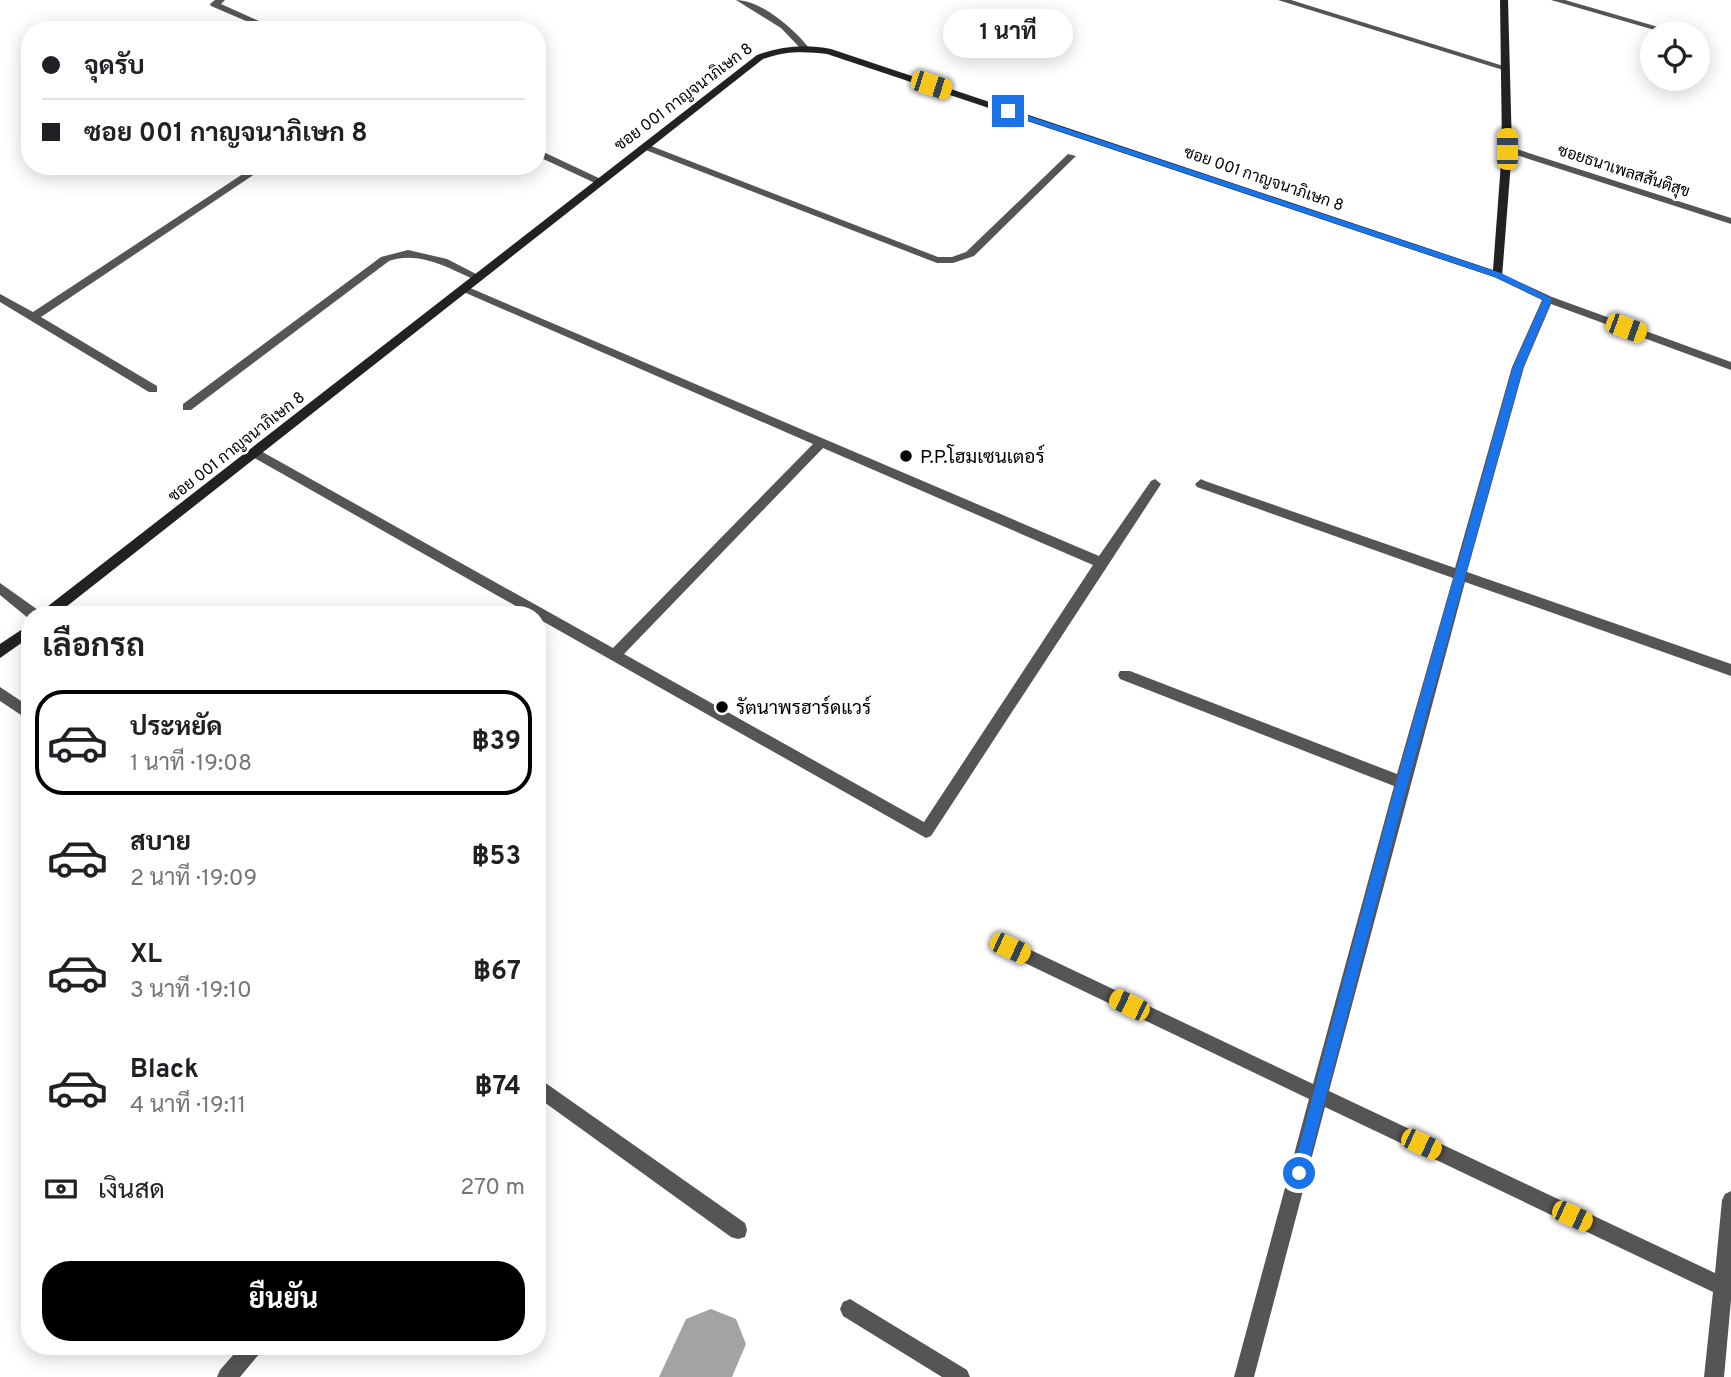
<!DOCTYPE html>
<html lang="th">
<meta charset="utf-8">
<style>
body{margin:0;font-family:Overpass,Sarabun,sans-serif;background:#f6f6f6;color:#202124;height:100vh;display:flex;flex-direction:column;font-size:26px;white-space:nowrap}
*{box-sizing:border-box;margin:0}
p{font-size:23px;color:#757577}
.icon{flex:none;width:38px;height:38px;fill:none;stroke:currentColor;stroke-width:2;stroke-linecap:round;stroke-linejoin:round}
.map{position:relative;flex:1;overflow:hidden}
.sheet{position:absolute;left:21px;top:606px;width:525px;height:749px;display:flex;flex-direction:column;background:#fff;border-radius:28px;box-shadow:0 4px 18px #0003}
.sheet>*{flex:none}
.top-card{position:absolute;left:21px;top:21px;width:525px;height:154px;border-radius:28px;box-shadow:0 4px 18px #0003;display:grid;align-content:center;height:154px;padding:0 21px;background:#fff}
.tools{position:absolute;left:1640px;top:21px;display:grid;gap:14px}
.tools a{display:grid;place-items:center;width:70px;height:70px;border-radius:50%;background:#fff;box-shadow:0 4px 18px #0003;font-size:35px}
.end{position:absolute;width:32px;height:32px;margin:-16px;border:9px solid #1a73e8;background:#fff;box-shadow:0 0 0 4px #fff}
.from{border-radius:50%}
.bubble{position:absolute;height:49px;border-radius:24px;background:#fff;box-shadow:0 4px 18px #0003;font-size:23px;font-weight:700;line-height:49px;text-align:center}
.car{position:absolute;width:21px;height:42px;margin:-21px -10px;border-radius:9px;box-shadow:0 0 5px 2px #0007;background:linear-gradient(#f5c518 24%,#345 0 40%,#f5c518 0 76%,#345 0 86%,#f5c518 0)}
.top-card b{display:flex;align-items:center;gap:24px;height:66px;font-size:26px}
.top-card b+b{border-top:2px solid #e0e0e0}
.top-card i{width:18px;height:18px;background:#202124}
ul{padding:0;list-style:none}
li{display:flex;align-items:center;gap:21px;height:105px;margin:0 14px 10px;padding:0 7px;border:4px solid transparent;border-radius:28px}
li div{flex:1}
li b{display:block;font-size:26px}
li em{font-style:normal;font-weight:700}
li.active{border-color:#000}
li>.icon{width:63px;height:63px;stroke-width:1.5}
h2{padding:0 21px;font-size:32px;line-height:84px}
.pay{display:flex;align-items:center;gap:18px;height:77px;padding:0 21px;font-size:26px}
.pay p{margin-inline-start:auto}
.action{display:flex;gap:14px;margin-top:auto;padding:14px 21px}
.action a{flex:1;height:80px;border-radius:28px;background:#000;color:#fff;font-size:28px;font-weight:700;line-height:80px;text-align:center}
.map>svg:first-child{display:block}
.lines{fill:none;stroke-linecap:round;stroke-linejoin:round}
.canal{fill:#a3a3a3;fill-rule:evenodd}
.lane{fill:#555;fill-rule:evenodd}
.street{fill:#555;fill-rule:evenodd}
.secondary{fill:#222;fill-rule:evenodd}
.route{fill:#1a73e8}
.poi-dot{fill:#000;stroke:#fff;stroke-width:2.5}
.labels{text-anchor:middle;stroke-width:5;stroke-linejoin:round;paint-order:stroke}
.far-street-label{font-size:16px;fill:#000;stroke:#fff}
.poi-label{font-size:19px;fill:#000;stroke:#fff;text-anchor:start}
</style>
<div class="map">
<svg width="1731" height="1377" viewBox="0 0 1731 1377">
<rect width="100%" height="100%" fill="#fff"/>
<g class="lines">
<path class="canal" d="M 711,1309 L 736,1319 L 746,1344 L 732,1377 L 659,1377 L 686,1319 Z"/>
<path class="lane" d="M 1551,0 L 1565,0 L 1672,31 L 1665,33 Z
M 408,250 L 447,259 L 482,277 L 477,280 L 473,279 C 446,267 419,251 389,261 L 191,410 L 183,410 L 183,404 L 381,257 Z
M 0,583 L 38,610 L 40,614 L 30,614 L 28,618 L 0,595 Z"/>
<path class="street" d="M 215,0 L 225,0 L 221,4 L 279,30 L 267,30 L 211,6 L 210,4 Z
M 736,0 C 761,0 794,29 809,48 L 802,50 L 781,28 Z
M 1278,0 L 1291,0 L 1510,68 L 1503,70 Z
M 646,144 L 938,257 L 952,257 L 966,252 L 1068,154 L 1076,156 L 974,256 L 953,263 L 937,263 L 643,149 L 643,145 Z
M 1507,146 L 1731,218 L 1731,224 L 1504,151 L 1504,147 Z
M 537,149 L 603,180 L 605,182 L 597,184 L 537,156 Z
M 255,166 L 267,166 L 41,317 L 157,386 L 157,392 L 149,392 L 0,302 L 0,294 L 33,312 Z
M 1498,272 L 1552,297 L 1731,362 L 1731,370 L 1551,304 L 1524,367 L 1467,572 L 1731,664 L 1731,676 L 1465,582 L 1329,1091 L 1715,1273 L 1722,1200 L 1725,1194 L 1731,1191 L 1731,1300 L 1724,1377 L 1704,1377 L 1713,1292 L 1325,1107 L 1254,1377 L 1234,1377 L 1309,1099 L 1004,953 L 1002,948 L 1004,943 L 1010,940 L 1016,943 L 1313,1084 L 1394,786 L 1120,679 L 1118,675 L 1120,671 L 1130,671 L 1397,774 L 1453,578 L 1197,487 L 1195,484 L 1201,479 L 1205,481 L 1455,568 L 1512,367 L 1542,300 L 1494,277 L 1494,273 Z
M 463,285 L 1099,556 L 1151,481 L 1155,479 L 1161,484 L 931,836 L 926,838 L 537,618 L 537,614 L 530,614 L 251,456 L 249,453 L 251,450 L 259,450 L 613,648 L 813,444 L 459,290 L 458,288 ZM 823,448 L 1093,565 L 924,822 L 624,654 Z
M 0,687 L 30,707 L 30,721 L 0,701 Z
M 537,1077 L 745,1223 L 747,1230 L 745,1237 L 738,1239 L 731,1237 L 537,1097 Z
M 850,1299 L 967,1370 L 970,1377 L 942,1377 L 843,1316 L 840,1309 L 843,1302 Z
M 241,1346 L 263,1346 L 260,1353 L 240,1377 L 217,1377 L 220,1370 Z"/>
<path class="secondary" d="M 1500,0 L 1508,0 L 1512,149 L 1502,277 L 1494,277 L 827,54 C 805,51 784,51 763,59 L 57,614 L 41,614 L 43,610 L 757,55 C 781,46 806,44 831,49 L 1493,270 L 1502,149 Z
M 30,624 L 30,637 L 0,658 L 0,644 Z"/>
</g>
<path class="route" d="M 1008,109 L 1501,273 L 1552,299 L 1523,367 L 1408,783 L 1306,1173 L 1304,1178 L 1299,1180 L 1294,1178 L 1292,1173 L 1396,783 L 1513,367 L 1543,300 L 1495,277 L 1005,113 Z"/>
<g class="poi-dot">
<circle cx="906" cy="456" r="7"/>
<circle cx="722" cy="707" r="7"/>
</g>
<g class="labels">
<g class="far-street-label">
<text transform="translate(683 96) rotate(-37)" y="6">ซอย 001 กาญจนาภิเษก 8</text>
<text transform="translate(1624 170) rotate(18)" y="6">ซอยธนาเพลสสันติสุข</text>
<text transform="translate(1264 178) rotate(19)" y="6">ซอย 001 กาญจนาภิเษก 8</text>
<text transform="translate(236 446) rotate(-38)" y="6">ซอย 001 กาญจนาภิเษก 8</text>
</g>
<g class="poi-label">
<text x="920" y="463">P.P.โฮมเซนเตอร์</text>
<text x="736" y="714">รัตนาพรฮาร์ดแวร์</text>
</g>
</g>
</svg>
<div class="tools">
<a><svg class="icon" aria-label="locate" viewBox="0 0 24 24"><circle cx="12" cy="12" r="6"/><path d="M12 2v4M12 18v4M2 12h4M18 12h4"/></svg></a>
</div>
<i class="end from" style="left:1299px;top:1173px"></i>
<i class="end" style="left:1008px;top:111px"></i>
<div class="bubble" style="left:943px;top:9px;width:130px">1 นาที</div>
<i class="car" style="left:931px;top:85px;rotate:108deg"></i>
<i class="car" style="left:1507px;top:149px;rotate:0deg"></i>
<i class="car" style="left:1626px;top:328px;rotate:110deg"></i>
<i class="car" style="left:1010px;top:948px;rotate:115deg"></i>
<i class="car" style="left:1129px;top:1005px;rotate:296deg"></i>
<i class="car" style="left:1421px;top:1144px;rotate:115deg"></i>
<i class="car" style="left:1572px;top:1216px;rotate:115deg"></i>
<div class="top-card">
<b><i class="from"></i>จุดรับ</b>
<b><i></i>ซอย 001 กาญจนาภิเษก 8</b>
</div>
<section class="sheet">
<h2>เลือกรถ</h2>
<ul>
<li class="active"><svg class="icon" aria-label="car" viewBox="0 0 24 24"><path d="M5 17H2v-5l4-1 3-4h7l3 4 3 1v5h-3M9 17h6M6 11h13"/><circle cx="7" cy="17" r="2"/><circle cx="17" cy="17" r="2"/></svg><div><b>ประหยัด</b><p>1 นาที · 19:08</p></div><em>฿39</em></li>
<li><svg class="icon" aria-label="car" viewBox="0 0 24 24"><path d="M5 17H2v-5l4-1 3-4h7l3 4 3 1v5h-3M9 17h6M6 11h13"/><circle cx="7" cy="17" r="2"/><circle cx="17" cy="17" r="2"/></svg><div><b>สบาย</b><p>2 นาที · 19:09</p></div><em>฿53</em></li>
<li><svg class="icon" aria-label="car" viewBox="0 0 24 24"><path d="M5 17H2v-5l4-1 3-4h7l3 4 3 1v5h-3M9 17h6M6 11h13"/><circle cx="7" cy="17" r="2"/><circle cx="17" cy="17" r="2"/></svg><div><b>XL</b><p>3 นาที · 19:10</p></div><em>฿67</em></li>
<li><svg class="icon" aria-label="car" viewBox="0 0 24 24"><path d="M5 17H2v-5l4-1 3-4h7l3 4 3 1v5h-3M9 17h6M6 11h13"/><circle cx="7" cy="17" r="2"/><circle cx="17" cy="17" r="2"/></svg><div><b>Black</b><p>4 นาที · 19:11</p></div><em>฿74</em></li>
</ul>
<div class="pay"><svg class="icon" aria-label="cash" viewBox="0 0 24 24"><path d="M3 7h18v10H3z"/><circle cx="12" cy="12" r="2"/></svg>เงินสด<p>270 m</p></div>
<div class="action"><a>ยืนยัน</a></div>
</section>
</div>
